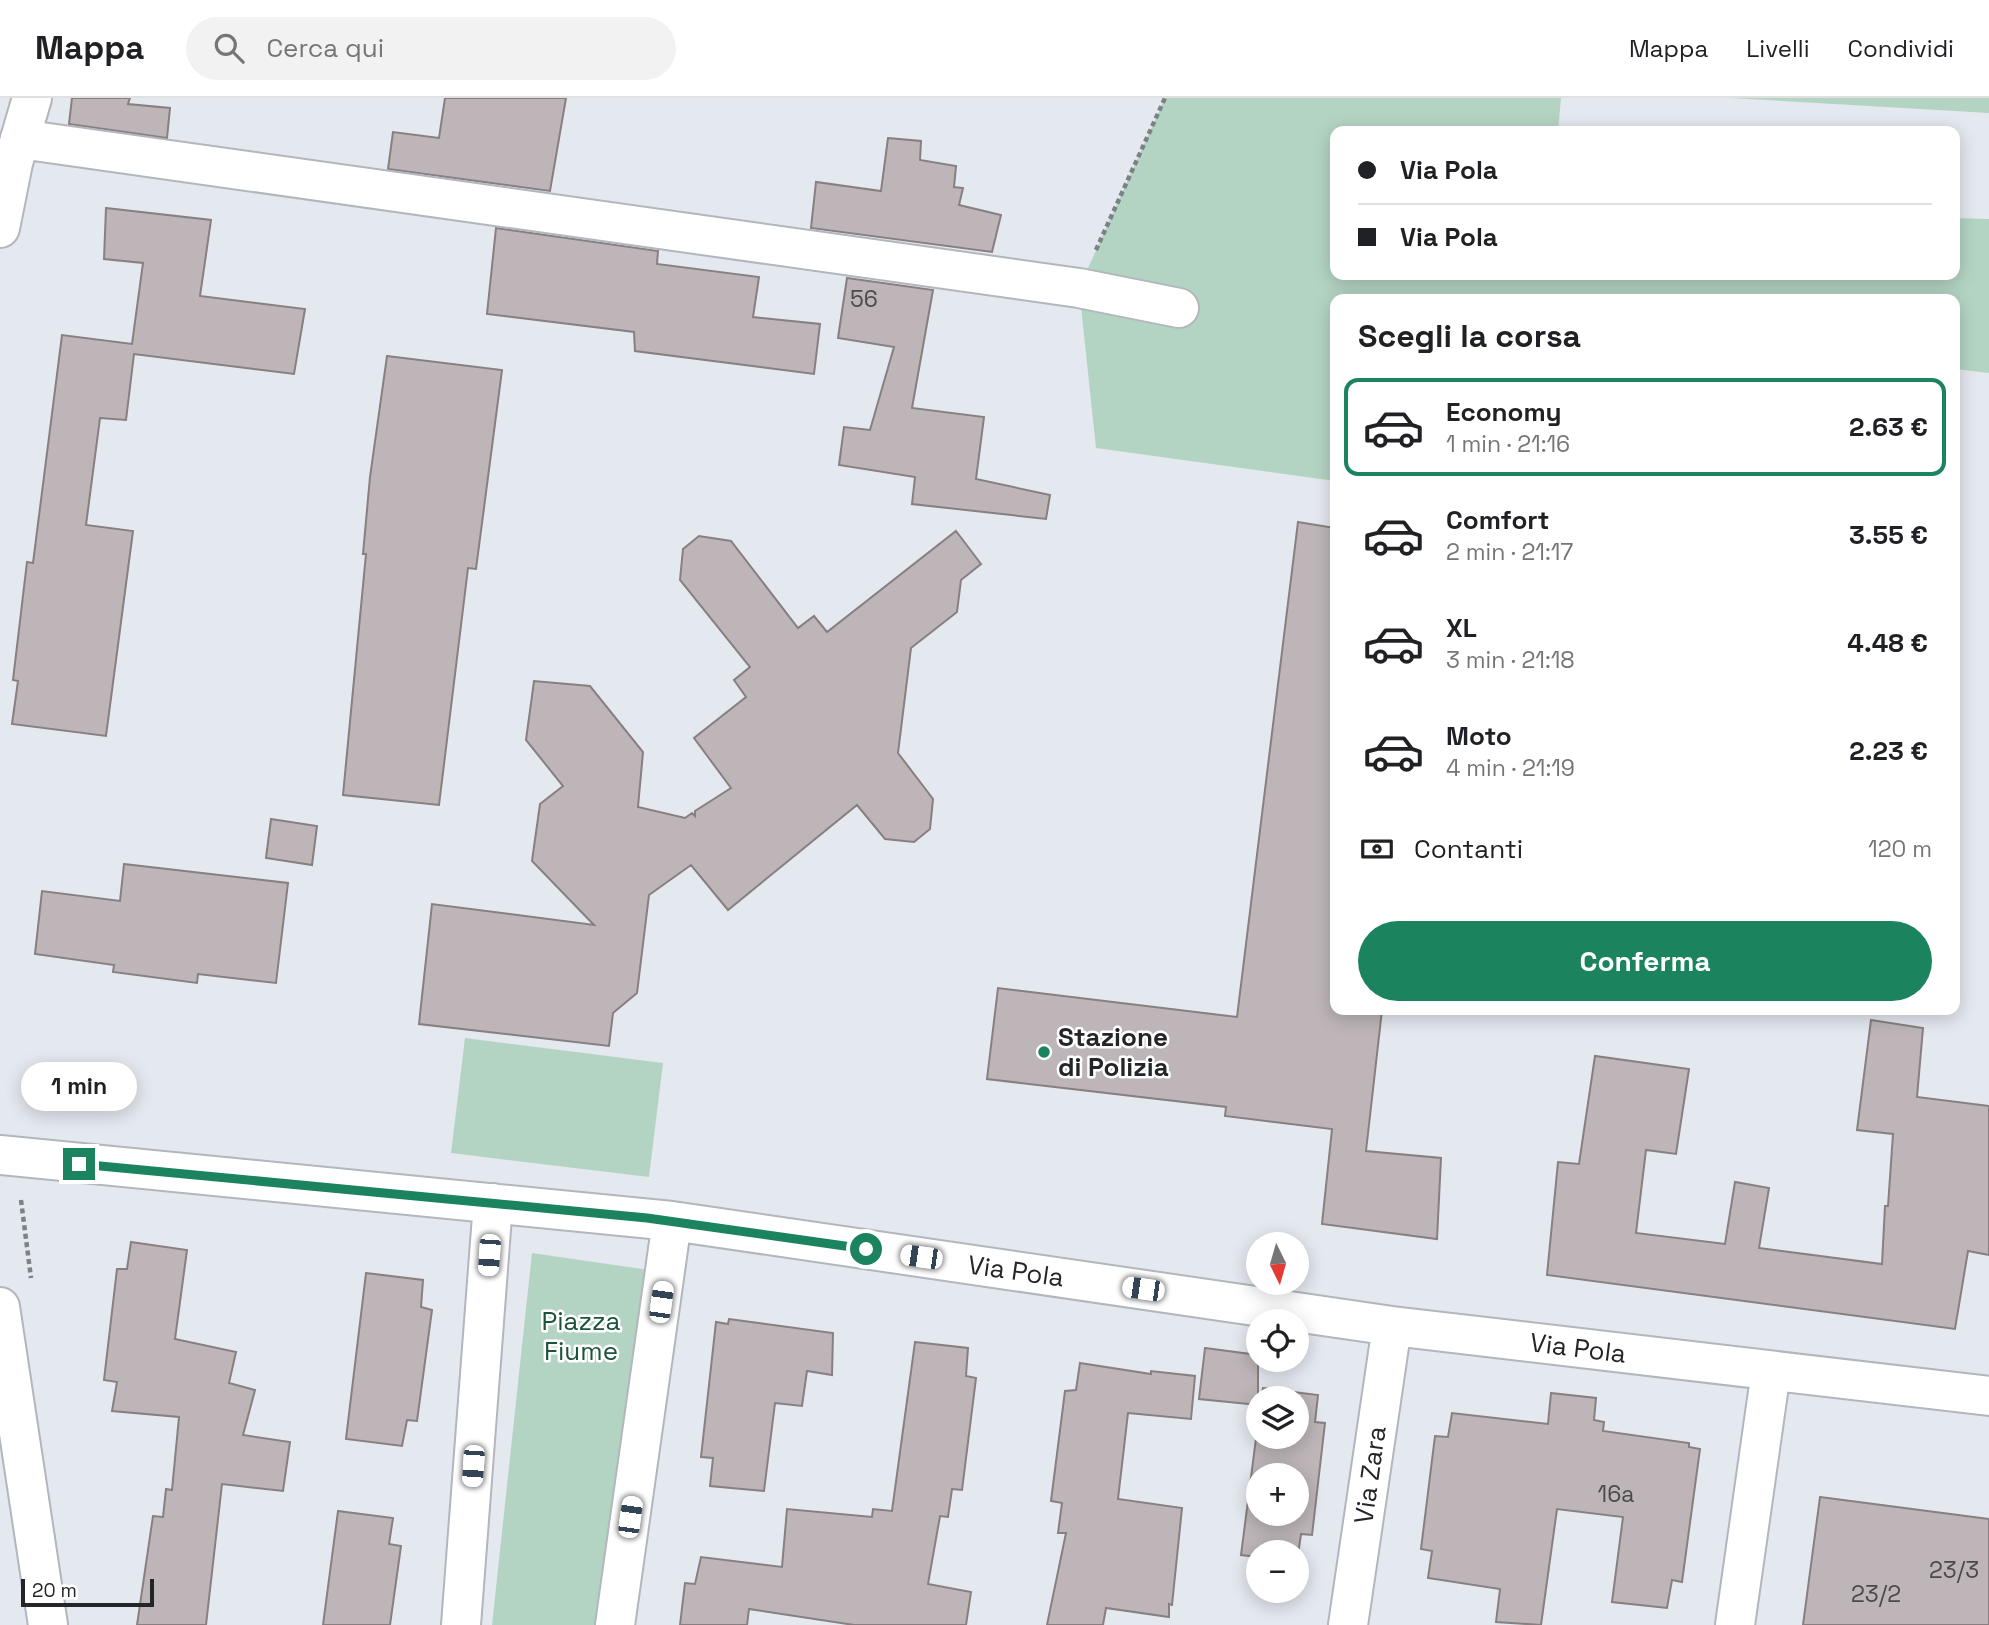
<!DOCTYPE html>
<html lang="it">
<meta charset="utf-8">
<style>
body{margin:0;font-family:"Space Grotesk",sans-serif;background:#f2f2f2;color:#202124;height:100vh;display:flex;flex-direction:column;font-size:26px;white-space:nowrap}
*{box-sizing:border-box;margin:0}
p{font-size:23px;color:#757577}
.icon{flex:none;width:38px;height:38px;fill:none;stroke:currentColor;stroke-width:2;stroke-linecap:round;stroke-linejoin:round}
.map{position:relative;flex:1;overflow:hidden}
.panel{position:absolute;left:1330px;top:196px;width:630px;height:721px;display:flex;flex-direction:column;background:#fff;border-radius:14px;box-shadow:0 4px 18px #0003}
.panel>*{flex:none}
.guide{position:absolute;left:1330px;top:28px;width:630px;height:154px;border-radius:14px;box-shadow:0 4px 18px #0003;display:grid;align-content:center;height:154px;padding:0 28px;background:#fff}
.needle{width:46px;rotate:175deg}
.fabs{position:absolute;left:1246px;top:1134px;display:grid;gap:14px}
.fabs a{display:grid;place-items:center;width:63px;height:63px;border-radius:50%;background:#fff;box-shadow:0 4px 18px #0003;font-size:35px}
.scale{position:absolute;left:21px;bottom:18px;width:133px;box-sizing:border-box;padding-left:7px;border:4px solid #232528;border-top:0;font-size:19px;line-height:24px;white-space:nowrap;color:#232528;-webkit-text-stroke:5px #fff;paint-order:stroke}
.end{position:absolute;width:32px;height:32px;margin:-16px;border:9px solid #1b835e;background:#fff;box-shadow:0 0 0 4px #fff}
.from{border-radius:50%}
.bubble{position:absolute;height:49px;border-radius:24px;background:#fff;box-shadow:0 4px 18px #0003;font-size:23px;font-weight:800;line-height:49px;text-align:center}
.car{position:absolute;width:21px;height:42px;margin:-21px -10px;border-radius:9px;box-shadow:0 0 5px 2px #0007;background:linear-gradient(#fff 24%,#345 0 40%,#fff 0 76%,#345 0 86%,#fff 0)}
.guide b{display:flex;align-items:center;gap:24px;height:66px;font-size:26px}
.guide b+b{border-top:2px solid #e0e0e0}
.guide i{width:18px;height:18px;background:#202124}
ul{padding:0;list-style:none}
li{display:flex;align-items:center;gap:21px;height:98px;margin:0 14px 10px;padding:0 14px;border:4px solid transparent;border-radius:14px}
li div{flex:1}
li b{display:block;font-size:26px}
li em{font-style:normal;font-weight:800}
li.current{border-color:#1b835e}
li>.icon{width:63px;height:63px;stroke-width:1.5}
h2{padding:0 28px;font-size:32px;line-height:84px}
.pay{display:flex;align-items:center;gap:18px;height:77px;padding:0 28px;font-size:26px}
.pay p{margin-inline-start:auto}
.cta{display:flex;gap:14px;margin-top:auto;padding:14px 28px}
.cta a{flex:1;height:80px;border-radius:42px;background:#1b835e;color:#fff;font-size:28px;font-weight:800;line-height:80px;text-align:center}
header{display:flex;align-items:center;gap:42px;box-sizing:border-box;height:98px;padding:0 35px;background:#fff;border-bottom:2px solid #e0e0e0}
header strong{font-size:33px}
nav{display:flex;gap:38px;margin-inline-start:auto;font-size:24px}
.search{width:490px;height:63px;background:#f2f2f2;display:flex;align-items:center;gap:18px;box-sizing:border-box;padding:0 24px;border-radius:38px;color:#757577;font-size:26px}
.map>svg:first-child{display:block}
.green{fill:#b4d4c3}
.building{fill:#bdb5b7;stroke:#877f81;stroke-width:2;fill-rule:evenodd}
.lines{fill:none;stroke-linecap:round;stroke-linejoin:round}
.street-casing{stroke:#b2b6bd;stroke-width:42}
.secondary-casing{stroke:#b2b6bd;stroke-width:42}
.path{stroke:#7d8085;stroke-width:4.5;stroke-dasharray:5 3.5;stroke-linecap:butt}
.street{stroke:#fff;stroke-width:38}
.secondary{stroke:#fff;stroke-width:38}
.route{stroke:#1b835e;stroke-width:9}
.poi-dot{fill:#1b835e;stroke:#fff;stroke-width:2.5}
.labels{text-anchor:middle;stroke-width:5;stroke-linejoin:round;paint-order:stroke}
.number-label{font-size:23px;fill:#4a494c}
.poi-label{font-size:26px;font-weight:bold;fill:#232528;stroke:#fff;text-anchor:start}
.street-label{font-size:26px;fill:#232528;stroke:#fff}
.park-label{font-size:26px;fill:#1b533c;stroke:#fff}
</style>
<header>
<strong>Mappa</strong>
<div class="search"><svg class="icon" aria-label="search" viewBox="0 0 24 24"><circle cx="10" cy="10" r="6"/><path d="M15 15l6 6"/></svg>Cerca qui</div>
<nav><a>Mappa</a><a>Livelli</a><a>Condividi</a></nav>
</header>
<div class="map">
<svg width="1989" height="1527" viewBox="0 0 1989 1527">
<rect width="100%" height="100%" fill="#e4e8ef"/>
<path class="green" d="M 1165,0 L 1561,0 L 1558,33 L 1335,33 L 1335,177 L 1955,177 L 1955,120 L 1989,121 L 1989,275 L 1955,271 L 1955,201 L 1335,201 L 1335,383 L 1096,350 L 1079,190 Z
M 1731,0 L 1989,0 L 1989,15 Z
M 465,940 L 663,965 L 649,1079 L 451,1055 Z
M 532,1155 L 649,1172 L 596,1527 L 492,1527 Z"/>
<path class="building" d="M 72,0 L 130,0 L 128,6 L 170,10 L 167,40 L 69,26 Z
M 445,0 L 566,0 L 550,93 L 388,71 L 393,34 L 439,40 Z
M 888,40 L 921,43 L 920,62 L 956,68 L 954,89 L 963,90 L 959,107 L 1001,117 L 992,154 L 811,130 L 816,84 L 881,93 Z
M 106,110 L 211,122 L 200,198 L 305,211 L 294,276 L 134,256 L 126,322 L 100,320 L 86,427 L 133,433 L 106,638 L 12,626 L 18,583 L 13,582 L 27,464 L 33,465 L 62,237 L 132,246 L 143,165 L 104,161 Z
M 496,130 L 658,153 L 657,166 L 759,179 L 753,219 L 820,226 L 814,276 L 635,253 L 634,234 L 487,216 Z
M 847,180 L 933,192 L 912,310 L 984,319 L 976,381 L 1050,397 L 1046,421 L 912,406 L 915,379 L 839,367 L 844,329 L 870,332 L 894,249 L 838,240 Z
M 387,258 L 502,272 L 476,471 L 468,470 L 439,707 L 343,697 L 366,456 L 363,456 L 370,379 Z
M 1298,424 L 1335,430 L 1335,912 L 1382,912 L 1366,1053 L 1441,1060 L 1437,1141 L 1322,1126 L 1332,1031 L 1225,1018 L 1226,1009 L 987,981 L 998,890 L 1237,919 Z
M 956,433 L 981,466 L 961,482 L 957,514 L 911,550 L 898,655 L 933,701 L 930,731 L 914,744 L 885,741 L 857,707 L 728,812 L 691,767 L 649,797 L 637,895 L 613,915 L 609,948 L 419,926 L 432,806 L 594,827 L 532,763 L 540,706 L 563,688 L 526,642 L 534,583 L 590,588 L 643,654 L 638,709 L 685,720 L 692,715 L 695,718 L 695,713 L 731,690 L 694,640 L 746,599 L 734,582 L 750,569 L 680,482 L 683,451 L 699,438 L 731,443 L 798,530 L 814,518 L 827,534 Z
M 271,721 L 317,728 L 312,767 L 266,760 Z
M 124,766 L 288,785 L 276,885 L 198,876 L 197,885 L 113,874 L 114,867 L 35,856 L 42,793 L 120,803 Z
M 1871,922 L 1923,930 L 1917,999 L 1989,1008 L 1989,1157 L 1968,1153 L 1955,1231 L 1547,1177 L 1558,1064 L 1579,1066 L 1595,958 L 1689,971 L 1676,1056 L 1646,1052 L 1636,1135 L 1725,1146 L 1735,1084 L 1769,1090 L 1759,1150 L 1882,1166 L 1885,1108 L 1888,1108 L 1893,1036 L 1857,1032 Z
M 131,1144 L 187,1152 L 175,1241 L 236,1254 L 229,1285 L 255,1292 L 243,1337 L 290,1344 L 283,1393 L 222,1386 L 206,1527 L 137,1527 L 153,1418 L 163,1419 L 166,1391 L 172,1392 L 179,1319 L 112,1313 L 117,1284 L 104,1282 L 117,1171 L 127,1171 Z
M 366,1175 L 423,1182 L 421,1209 L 432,1212 L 417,1323 L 407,1322 L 402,1348 L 346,1341 Z
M 729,1221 L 833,1235 L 832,1277 L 807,1273 L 802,1308 L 775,1305 L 764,1393 L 710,1388 L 713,1360 L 701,1359 L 716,1224 L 728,1226 Z
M 915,1244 L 968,1250 L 966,1278 L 976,1280 L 962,1392 L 952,1391 L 948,1419 L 940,1418 L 928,1486 L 971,1494 L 966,1527 L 854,1527 L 749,1511 L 747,1527 L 680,1527 L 685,1485 L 695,1486 L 701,1459 L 782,1469 L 787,1411 L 872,1419 L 873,1411 L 892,1413 Z
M 1205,1250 L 1258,1257 L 1258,1307 L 1199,1301 Z
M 1080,1265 L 1151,1276 L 1151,1273 L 1195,1278 L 1191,1321 L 1128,1315 L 1118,1401 L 1182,1410 L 1172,1507 L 1169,1506 L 1169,1519 L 1106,1510 L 1103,1527 L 1047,1527 L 1066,1435 L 1058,1435 L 1062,1405 L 1051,1403 L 1065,1293 L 1076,1292 Z
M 1263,1290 L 1318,1297 L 1315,1324 L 1325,1325 L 1312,1437 L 1301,1436 L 1297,1464 L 1297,1454 L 1258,1454 L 1258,1459 L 1241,1457 L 1258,1325 L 1258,1339 L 1297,1339 L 1297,1300 L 1261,1300 ZM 1258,1377 L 1297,1377 L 1297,1416 L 1258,1416 Z
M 1551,1295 L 1596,1300 L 1594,1322 L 1604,1324 L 1603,1333 L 1689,1345 L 1689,1349 L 1700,1351 L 1682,1484 L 1672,1482 L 1667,1510 L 1612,1504 L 1623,1419 L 1557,1411 L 1541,1527 L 1496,1524 L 1500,1491 L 1428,1480 L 1432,1453 L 1421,1451 L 1435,1338 L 1448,1339 L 1452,1315 L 1548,1326 Z
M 1820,1399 L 1989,1421 L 1989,1527 L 1803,1527 Z
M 338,1413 L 393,1420 L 389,1446 L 401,1448 L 390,1527 L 323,1527 Z"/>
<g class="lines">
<defs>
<path id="street" d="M 20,41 L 1079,190 L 1179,210
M 0,1057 L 672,1123 L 1392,1228 L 1989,1298
M 461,1527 L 493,1105
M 615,1527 L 672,1123
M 1348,1527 L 1392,1228
M 1735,1527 L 1771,1273"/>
<path id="secondary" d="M 0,130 L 13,65 L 32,0
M 0,1209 L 48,1527"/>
</defs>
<use href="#street" class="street-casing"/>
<use href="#secondary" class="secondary-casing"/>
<path class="path" d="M 1096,152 L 1165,0
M 21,1102 L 31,1180"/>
<use href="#street" class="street"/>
<use href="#secondary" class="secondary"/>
</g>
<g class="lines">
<path class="route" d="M 79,1066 L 647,1120 L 866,1151"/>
</g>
<circle class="poi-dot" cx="1044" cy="954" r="7"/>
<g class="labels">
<g class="number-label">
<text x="864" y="209">56</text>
<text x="1616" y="1404">16a</text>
<text x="1954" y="1480">23/3</text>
<text x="1876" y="1504">23/2</text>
</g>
<g class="poi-label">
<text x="1058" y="948">Stazione<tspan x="1058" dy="30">di Polizia</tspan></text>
</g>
<g class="street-label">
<text transform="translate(1016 1173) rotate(8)" y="9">Via Pola</text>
<text transform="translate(1578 1250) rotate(7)" y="9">Via Pola</text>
<text transform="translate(1370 1377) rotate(-82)" y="9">Via Zara</text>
</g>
<g class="park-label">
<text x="581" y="1232">Piazza<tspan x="581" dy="30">Fiume</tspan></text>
</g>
</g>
</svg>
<div class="fabs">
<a><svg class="needle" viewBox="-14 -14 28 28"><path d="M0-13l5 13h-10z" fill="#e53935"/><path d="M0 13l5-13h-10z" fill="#757577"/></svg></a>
<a><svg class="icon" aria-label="locate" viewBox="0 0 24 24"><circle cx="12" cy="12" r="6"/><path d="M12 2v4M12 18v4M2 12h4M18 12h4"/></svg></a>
<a><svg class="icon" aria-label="layers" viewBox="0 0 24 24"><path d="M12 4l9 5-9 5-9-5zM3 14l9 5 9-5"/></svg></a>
<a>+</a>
<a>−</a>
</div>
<div class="scale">20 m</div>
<i class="end from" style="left:866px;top:1151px"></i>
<i class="end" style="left:79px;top:1066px"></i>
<div class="bubble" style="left:21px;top:964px;width:116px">1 min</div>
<i class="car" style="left:489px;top:1157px;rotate:184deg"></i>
<i class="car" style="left:921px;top:1159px;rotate:278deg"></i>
<i class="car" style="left:1143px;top:1191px;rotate:278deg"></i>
<i class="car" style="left:661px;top:1204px;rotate:8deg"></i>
<i class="car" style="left:473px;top:1368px;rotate:184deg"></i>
<i class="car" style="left:630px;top:1419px;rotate:8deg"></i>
<div class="guide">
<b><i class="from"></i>Via Pola</b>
<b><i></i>Via Pola</b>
</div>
<section class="panel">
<h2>Scegli la corsa</h2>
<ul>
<li class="current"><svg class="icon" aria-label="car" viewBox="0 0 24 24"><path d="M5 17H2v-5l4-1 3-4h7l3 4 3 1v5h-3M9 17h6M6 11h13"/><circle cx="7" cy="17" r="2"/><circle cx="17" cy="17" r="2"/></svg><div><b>Economy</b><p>1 min · 21:16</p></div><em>2.63 €</em></li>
<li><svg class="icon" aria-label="car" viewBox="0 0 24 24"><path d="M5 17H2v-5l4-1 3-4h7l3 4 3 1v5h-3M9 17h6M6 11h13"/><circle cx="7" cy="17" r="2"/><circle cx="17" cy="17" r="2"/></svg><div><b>Comfort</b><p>2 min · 21:17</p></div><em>3.55 €</em></li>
<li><svg class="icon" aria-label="car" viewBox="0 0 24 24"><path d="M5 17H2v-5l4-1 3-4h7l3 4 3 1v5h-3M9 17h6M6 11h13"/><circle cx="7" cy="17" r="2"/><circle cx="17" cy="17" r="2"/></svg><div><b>XL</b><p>3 min · 21:18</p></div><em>4.48 €</em></li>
<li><svg class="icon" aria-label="car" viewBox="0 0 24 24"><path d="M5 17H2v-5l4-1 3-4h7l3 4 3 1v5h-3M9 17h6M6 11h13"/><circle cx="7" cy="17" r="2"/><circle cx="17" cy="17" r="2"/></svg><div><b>Moto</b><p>4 min · 21:19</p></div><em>2.23 €</em></li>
</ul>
<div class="pay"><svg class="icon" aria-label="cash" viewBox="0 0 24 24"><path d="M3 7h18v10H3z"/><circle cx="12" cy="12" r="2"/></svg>Contanti<p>120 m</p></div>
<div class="cta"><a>Conferma</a></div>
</section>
</div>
